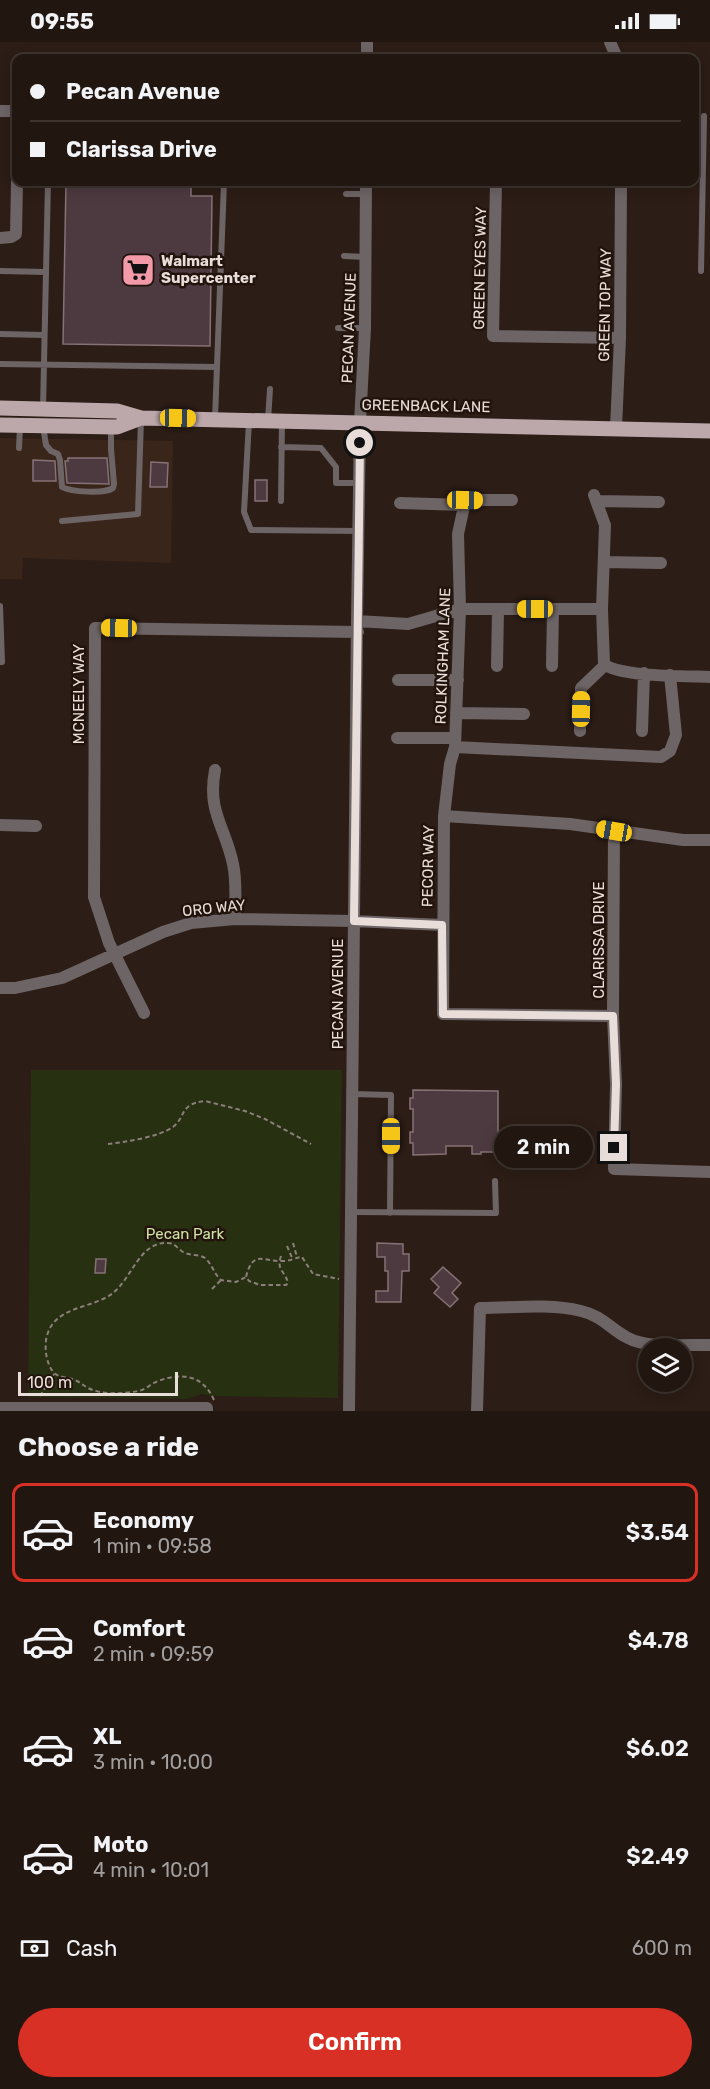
<!DOCTYPE html>
<meta charset="utf-8">
<style>
body{margin:0;font-family:Rubik,sans-serif;background:#291f19;color:#f1f3f6;height:100vh;display:flex;flex-direction:column;font-size:22px;white-space:nowrap}
*{box-sizing:border-box;margin:0}
p{font-size:20px;color:#a29f9f}
.icon{flex:none;width:33px;height:33px;fill:none;stroke:currentColor;stroke-width:2;stroke-linecap:round;stroke-linejoin:round}
.map{position:relative;height:1369px;overflow:hidden}
.panel{display:flex;flex-direction:column;background:#211610;flex:1}
.panel>*{flex:none}
.banner{position:absolute;left:12px;top:12px;width:687px;height:132px;border-radius:12px;box-shadow:0 3px 15px #0003,0 0 0 2px #3e3530;display:grid;align-content:center;height:132px;padding:0 18px;background:#211610}
.buttons{position:absolute;left:638px;top:1296px;display:grid;gap:12px}
.buttons a{display:grid;place-items:center;width:54px;height:54px;border-radius:50%;background:#211610;box-shadow:0 3px 15px #0003,0 0 0 2px #3e3530;font-size:30px}
.scale{position:absolute;left:18px;bottom:15px;width:160px;box-sizing:border-box;padding-left:6px;border:3px solid #e8ddd8;border-top:0;font-size:16px;line-height:21px;white-space:nowrap;color:#e8ddd8;-webkit-text-stroke:4px #22140d;paint-order:stroke}
.end{position:absolute;width:27px;height:27px;margin:-14px;border:8px solid #e8ddd8;background:#111;box-shadow:0 0 0 3px #111}
.from{border-radius:50%}
.bubble{position:absolute;height:42px;border-radius:21px;background:#211610;box-shadow:0 3px 15px #0003,0 0 0 2px #3e3530;font-size:20px;font-weight:600;line-height:42px;text-align:center}
.car{position:absolute;width:18px;height:36px;margin:-18px -9px;border-radius:8px;box-shadow:0 0 4px 2px #0007;background:linear-gradient(#f5c518 24%,#345 0 40%,#f5c518 0 76%,#345 0 86%,#f5c518 0)}
.banner b{display:flex;align-items:center;gap:21px;height:57px;font-size:22px}
.banner b+b{border-top:2px solid #3e3530}
.banner i{width:15px;height:15px;background:#f1f3f6}
ul{padding:0;list-style:none}
li{display:flex;align-items:center;gap:18px;height:99px;margin:0 12px 9px;padding:0 6px;border:3px solid transparent;border-radius:12px}
li div{flex:1}
li b{display:block;font-size:22px}
li em{font-style:normal;font-weight:600}
li.on{border-color:#d93025}
li>.icon{width:54px;height:54px;stroke-width:1.5}
h2{padding:0 18px;font-size:27px;line-height:72px}
.pay{display:flex;align-items:center;gap:15px;height:66px;padding:0 18px;font-size:22px}
.pay p{margin-inline-start:auto}
.action{display:flex;gap:12px;margin-top:auto;padding:12px 18px}
.action a{flex:1;height:69px;border-radius:36px;background:#d93025;color:#fff;font-size:24px;font-weight:600;line-height:69px;text-align:center}
.status{display:flex;justify-content:space-between;align-items:center;height:42px;padding:0 30px;background:#211610;direction:ltr}
.status svg{height:16px;fill:currentColor}
.map>svg:first-child{display:block}
.built{fill:#3a251b}
.green{fill:#273010}
.building{fill:#4d3a40;stroke:#857176;stroke-width:1.5}
.lines{fill:none;stroke-linecap:round;stroke-linejoin:round}
.path{stroke:#8c7f79;stroke-width:2;stroke-dasharray:4.5 3;stroke-linecap:butt}
.service{stroke:#6d6465;stroke-width:6}
.minor{stroke:#6d6465;stroke-width:12}
.primary{stroke:#bca8ab;stroke-width:15}
.route{stroke:#e8ddd8;stroke-width:8}
.labels{text-anchor:middle;stroke-width:5;stroke-linejoin:round;paint-order:stroke}
.poi-label{font-size:15px;font-weight:bold;fill:#e8ddd8;stroke:#22140d;text-anchor:start}
.street-label{font-size:15px;fill:#e8ddd8;stroke:#22140d}
.park-label{font-size:15px;fill:#cee4a3;stroke:#22140d}
</style>
<div class="status"><b>09:55</b><svg viewBox="0 0 49 12"><path d="M0 12V9h3v3zM5 12V6h3v6zM10 12V3h3v9zM15 12V0h3v12zM26 1h20v11H26zM47 4h2v5h-2z"/></svg></div>
<div class="map">
<svg width="710" height="1369" viewBox="0 0 710 1369">
<rect width="100%" height="100%" fill="#2c1d16"/>
<path class="built" d="M 0,396 L 173,399 L 171,521 L 23,516 L 22,537 L 0,537 Z"/>
<path class="green" d="M 31,1028 L 342,1028 L 338,1356 L 212,1354 L 202,1352 L 187,1357 L 28,1355 Z"/>
<path class="building" d="M 66,140 L 191,140 L 191,154 L 212,154 L 210,304 L 63,302 Z
M 68,416 L 107,416 L 109,442 L 67,441 L 65,419 L 68,419 Z
M 33,418 L 55,419 L 56,439 L 33,439 Z
M 151,420 L 168,421 L 167,445 L 150,445 Z
M 255,438 L 267,438 L 267,459 L 255,459 Z
M 413,1048 L 498,1049 L 498,1110 L 481,1110 L 481,1112 L 472,1112 L 472,1104 L 446,1104 L 446,1112 L 413,1113 L 413,1101 L 410,1101 L 410,1090 L 413,1090 L 413,1067 L 410,1067 L 410,1056 L 413,1056 Z
M 377,1201 L 403,1202 L 403,1212 L 409,1212 L 409,1229 L 402,1229 L 401,1260 L 376,1260 L 376,1249 L 388,1249 L 388,1229 L 385,1229 L 385,1215 L 377,1215 Z
M 96,1217 L 106,1217 L 105,1231 L 95,1231 Z
M 443,1225 L 461,1241 L 452,1251 L 458,1257 L 450,1265 L 434,1251 L 439,1245 L 431,1237 Z"/>
<g class="lines">
<path class="path" d="M 108,1102 C 125,1100 159,1095 173,1085 C 186,1075 179,1062 205,1059 L 245,1069 L 265,1077 L 311,1102
M 293,1201 L 297,1215
M 287,1204 L 293,1218
M 281,1214 C 276,1229 285,1228 288,1241 L 286,1243 L 260,1243 L 249,1239 L 246,1235 C 253,1207 263,1220 284,1219 C 291,1219 296,1215 302,1215 L 313,1232 L 339,1237
M 212,1247 L 221,1238
M 40,1354 L 54,1332
M 214,1358 C 203,1333 182,1330 158,1339 C 150,1342 146,1348 138,1349 C 122,1352 102,1353 88,1346 C 84,1344 81,1341 77,1339 C 65,1333 57,1338 50,1325 C 46,1316 45,1308 46,1298 C 52,1263 91,1268 113,1251 C 132,1236 140,1199 168,1201 C 175,1201 178,1207 183,1210 C 190,1214 199,1212 205,1216 C 212,1222 214,1232 221,1238 L 236,1240 L 246,1235"/>
<path class="service" d="M 346,152 L 366,152
M 344,214 L 365,215
M 0,229 L 46,230 L 48,140
M 701,229 L 704,74
M 338,286 L 365,286
M 0,292 L 44,293
M 0,322 L 216,325
M 43,367 L 46,230
M 215,377 L 224,140
M 268,378 L 270,347
M 249,379 L 244,470 L 251,488 L 358,489
M 43,384 L 46,403 L 51,409 L 58,412 L 60,418 L 62,445 C 71,450 105,452 113,446 L 114,442 L 111,407 L 111,385
M 281,405 L 321,406 L 336,425 L 336,441 L 360,441
M 19,406 L 20,385
M 281,459 L 282,379
M 62,479 L 138,472 L 141,377
M 0,564 L 2,620 L 0,620
M 352,1052 L 391,1053 L 390,1171
M 351,1170 L 496,1171 L 495,1139"/>
<path class="minor" d="M 610,0 L 617,16
M 367,16 L 367,0
M 0,69 L 14,69 L 16,72
M 496,140 L 493,294 L 620,296
M 0,196 L 11,195 L 16,192 L 17,140
M 616,386 L 620,296 L 621,140
M 594,453 L 605,483 L 602,567 L 604,622 C 619,635 688,634 710,635
M 465,458 L 512,458
M 596,459 L 659,460
M 400,461 L 464,463
M 604,520 L 661,521
M 357,579 L 408,582 L 460,567 L 602,567
M 497,624 L 498,567
M 552,624 L 553,567
M 398,638 L 458,638
M 456,671 L 524,672
M 580,689 L 581,646 L 605,623
M 642,689 L 644,631
M 397,696 L 455,696
M 455,705 L 661,715 L 670,709 L 676,693 L 670,633
M 215,728 C 207,770 225,784 233,822 C 237,840 235,859 235,877
M 444,774 L 450,722 L 455,705 L 460,567 L 458,492 L 466,455
M 0,783 L 36,784
M 614,789 L 613,974 L 616,1042 L 614,1127 L 710,1130
M 0,946 L 15,946 L 62,936 L 163,890 L 191,881 L 235,877 L 354,879 L 442,883
M 144,971 L 109,901 L 94,855 L 95,586 L 358,590
M 613,974 L 443,972 L 444,774 L 570,782 L 683,798 L 710,798
M 0,1366 L 207,1366 L 207,1369
M 349,1369 L 357,579 L 360,380 L 365,286 L 366,140
M 477,1369 L 480,1266 C 512,1266 548,1261 581,1269 C 603,1274 610,1287 628,1296 C 648,1307 687,1302 710,1303"/>
<path class="primary" d="M 0,366 L 117,369 L 141,376 L 710,389
M 0,383 L 117,385 L 141,376"/>
</g>
<g class="lines">
<path class="route" d="M 360,401 L 354,879 L 442,883 L 443,972 L 613,974 L 616,1042 L 614,1106"/>
</g>
<defs>
<symbol id="supermarket-square" viewBox="-11 -11 22 22"><rect x="-9" y="-9" width="18" height="18" rx="4" fill="#f39aa9" stroke="#22140d"/><path d="M-6-5.5h2.5l.6 2H6L4.5 2H-2.5L-4.4-4H-6ZM-1.5 3.2a1.3 1.3 0 1 0 .1 0ZM3 3.2a1.3 1.3 0 1 0 .1 0Z" fill="#111"/></symbol>
</defs>
<g fill-rule="evenodd">
<use href="#supermarket-square" x="119" y="209" width="38" height="38"/>
</g>
<g class="labels">
<g class="poi-label">
<text x="161" y="224">Walmart<tspan x="161" dy="17">Supercenter</tspan></text>
</g>
<g class="street-label">
<text transform="translate(480 226) rotate(-89)" y="5">GREEN EYES WAY</text>
<text transform="translate(605 263) rotate(-89)" y="5">GREEN TOP WAY</text>
<text transform="translate(349 286) rotate(-88)" y="5">PECAN AVENUE</text>
<text transform="translate(426 364) rotate(1)" y="5">GREENBACK LANE</text>
<text transform="translate(443 614) rotate(-88)" y="5">ROLKINGHAM LANE</text>
<text transform="translate(79 652) rotate(-90)" y="5">MCNEELY WAY</text>
<text transform="translate(428 824) rotate(-89)" y="5">PECOR WAY</text>
<text transform="translate(214 866) rotate(-6)" y="5">ORO WAY</text>
<text transform="translate(599 898) rotate(-90)" y="5">CLARISSA DRIVE</text>
<text transform="translate(338 952) rotate(-90)" y="5">PECAN AVENUE</text>
</g>
<g class="park-label">
<text x="185" y="1197">Pecan Park</text>
</g>
</g>
</svg>
<div class="buttons">
<a><svg class="icon" aria-label="layers" viewBox="0 0 24 24"><path d="M12 4l9 5-9 5-9-5zM3 14l9 5 9-5"/></svg></a>
</div>
<div class="scale">100 m</div>
<i class="end from" style="left:360px;top:401px"></i>
<i class="end" style="left:614px;top:1106px"></i>
<div class="bubble" style="left:494px;top:1084px;width:99px">2 min</div>
<i class="car" style="left:178px;top:376px;rotate:91deg"></i>
<i class="car" style="left:465px;top:458px;rotate:91deg"></i>
<i class="car" style="left:535px;top:567px;rotate:270deg"></i>
<i class="car" style="left:119px;top:586px;rotate:271deg"></i>
<i class="car" style="left:581px;top:667px;rotate:1deg"></i>
<i class="car" style="left:614px;top:789px;rotate:280deg"></i>
<i class="car" style="left:391px;top:1094px;rotate:180deg"></i>
<div class="banner">
<b><i class="from"></i>Pecan Avenue</b>
<b><i></i>Clarissa Drive</b>
</div>
</div>
<section class="panel">
<h2>Choose a ride</h2>
<ul>
<li class="on"><svg class="icon" aria-label="car" viewBox="0 0 24 24"><path d="M5 17H2v-5l4-1 3-4h7l3 4 3 1v5h-3M9 17h6M6 11h13"/><circle cx="7" cy="17" r="2"/><circle cx="17" cy="17" r="2"/></svg><div><b>Economy</b><p>1 min · 09:58</p></div><em>$3.54</em></li>
<li><svg class="icon" aria-label="car" viewBox="0 0 24 24"><path d="M5 17H2v-5l4-1 3-4h7l3 4 3 1v5h-3M9 17h6M6 11h13"/><circle cx="7" cy="17" r="2"/><circle cx="17" cy="17" r="2"/></svg><div><b>Comfort</b><p>2 min · 09:59</p></div><em>$4.78</em></li>
<li><svg class="icon" aria-label="car" viewBox="0 0 24 24"><path d="M5 17H2v-5l4-1 3-4h7l3 4 3 1v5h-3M9 17h6M6 11h13"/><circle cx="7" cy="17" r="2"/><circle cx="17" cy="17" r="2"/></svg><div><b>XL</b><p>3 min · 10:00</p></div><em>$6.02</em></li>
<li><svg class="icon" aria-label="car" viewBox="0 0 24 24"><path d="M5 17H2v-5l4-1 3-4h7l3 4 3 1v5h-3M9 17h6M6 11h13"/><circle cx="7" cy="17" r="2"/><circle cx="17" cy="17" r="2"/></svg><div><b>Moto</b><p>4 min · 10:01</p></div><em>$2.49</em></li>
</ul>
<div class="pay"><svg class="icon" aria-label="cash" viewBox="0 0 24 24"><path d="M3 7h18v10H3z"/><circle cx="12" cy="12" r="2"/></svg>Cash<p>600 m</p></div>
<div class="action"><a>Confirm</a></div>
</section>
